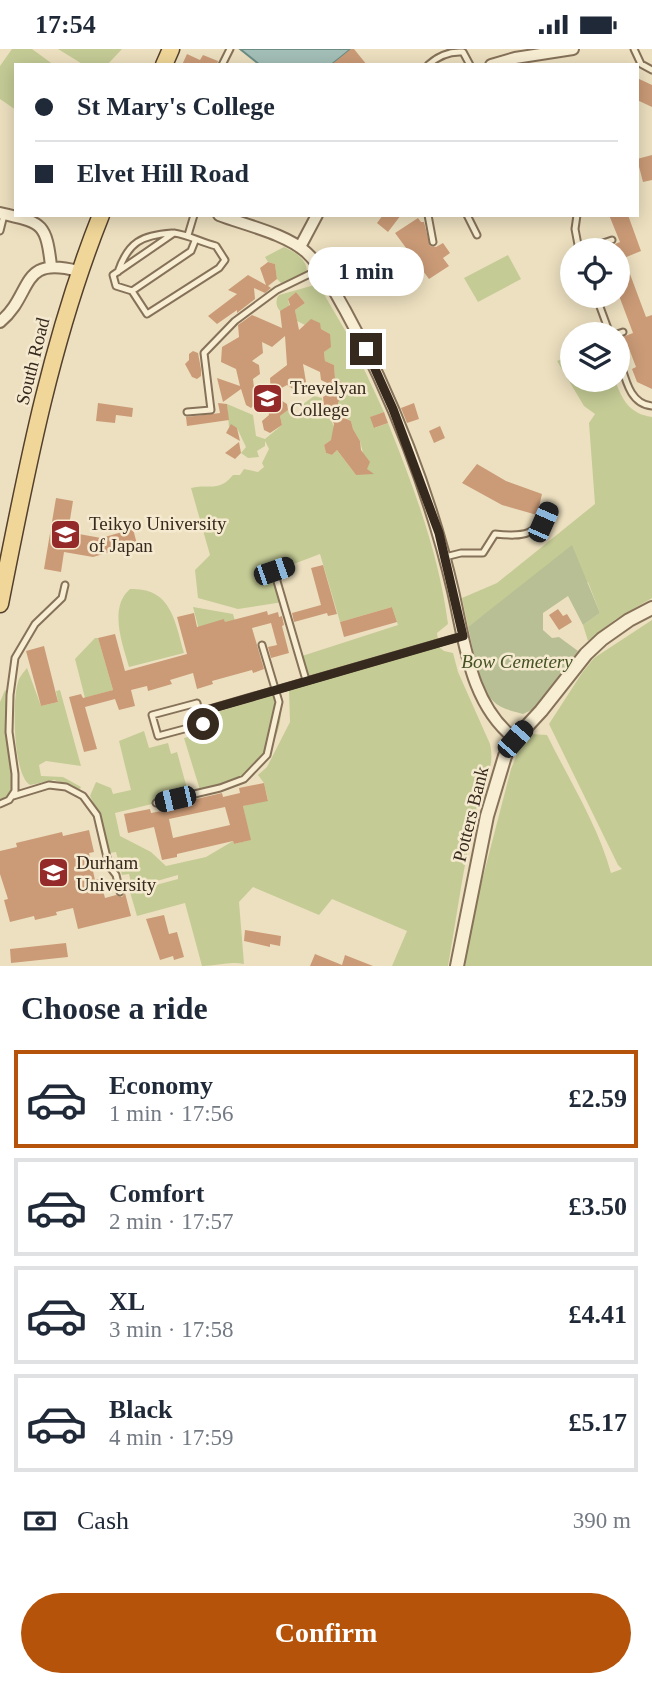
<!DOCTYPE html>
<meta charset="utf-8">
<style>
body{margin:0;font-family:Georgia,serif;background:#f2f2f3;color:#1f2937;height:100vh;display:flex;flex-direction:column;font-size:26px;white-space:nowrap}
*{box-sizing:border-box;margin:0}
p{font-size:23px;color:#747a83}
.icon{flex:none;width:38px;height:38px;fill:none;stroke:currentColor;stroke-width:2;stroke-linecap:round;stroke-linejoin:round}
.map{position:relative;height:917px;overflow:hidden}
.details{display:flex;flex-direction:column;background:#fff;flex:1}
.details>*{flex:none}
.top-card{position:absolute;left:14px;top:14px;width:625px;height:154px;border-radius:0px;box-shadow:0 4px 18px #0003;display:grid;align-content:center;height:154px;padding:0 21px;background:#fff}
.buttons{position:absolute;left:560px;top:189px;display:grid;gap:14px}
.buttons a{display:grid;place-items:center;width:70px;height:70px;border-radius:50%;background:#fff;box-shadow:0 4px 18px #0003;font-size:35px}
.end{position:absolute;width:32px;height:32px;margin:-16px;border:9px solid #36291d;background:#fff;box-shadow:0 0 0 4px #fff}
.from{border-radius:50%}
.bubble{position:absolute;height:49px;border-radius:24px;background:#fff;box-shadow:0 4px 18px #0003;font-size:23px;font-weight:600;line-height:49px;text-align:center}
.car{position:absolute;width:21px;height:42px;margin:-21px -10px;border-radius:9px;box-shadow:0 0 5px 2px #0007;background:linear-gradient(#222 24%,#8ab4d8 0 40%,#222 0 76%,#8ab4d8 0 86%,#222 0)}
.top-card b{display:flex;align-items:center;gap:24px;height:66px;font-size:26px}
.top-card b+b{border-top:2px solid #e0e1e3}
.top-card i{width:18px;height:18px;background:#1f2937}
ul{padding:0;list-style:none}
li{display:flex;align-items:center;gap:21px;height:98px;margin:0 14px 10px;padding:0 7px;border:4px solid #e0e1e3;border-radius:0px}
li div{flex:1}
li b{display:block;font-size:26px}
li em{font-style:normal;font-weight:600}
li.active{border-color:#b45309}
li>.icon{width:63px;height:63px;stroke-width:1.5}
h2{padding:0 21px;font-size:32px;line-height:84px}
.pay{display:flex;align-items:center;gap:18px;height:77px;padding:0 21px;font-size:26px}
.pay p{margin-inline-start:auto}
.action{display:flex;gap:14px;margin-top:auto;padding:14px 21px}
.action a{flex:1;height:80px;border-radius:42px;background:#b45309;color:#fff;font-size:28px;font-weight:600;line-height:80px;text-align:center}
.status{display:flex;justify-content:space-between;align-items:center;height:49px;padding:0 35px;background:#fff;direction:ltr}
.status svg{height:19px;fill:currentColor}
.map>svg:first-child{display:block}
.green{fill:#c4cb95}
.cemetery{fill:#b9bf94}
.water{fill:#a3bfb7;stroke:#6b8d85;stroke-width:2}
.building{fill:#cb9b77;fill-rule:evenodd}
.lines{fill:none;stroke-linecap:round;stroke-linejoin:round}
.service-casing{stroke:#867159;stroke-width:9}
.minor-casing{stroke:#867159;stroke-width:14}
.tertiary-casing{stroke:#867159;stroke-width:16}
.primary-casing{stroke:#533f2d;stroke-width:19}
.service{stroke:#f8eed3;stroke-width:5}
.minor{stroke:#f8eed3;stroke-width:10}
.tertiary{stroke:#f8eed3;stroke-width:12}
.primary{stroke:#f0d698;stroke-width:16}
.route{stroke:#36291d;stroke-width:9}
.labels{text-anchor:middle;stroke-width:5;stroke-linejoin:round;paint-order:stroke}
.street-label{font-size:19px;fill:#36291d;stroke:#f5ead0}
.poi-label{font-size:19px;fill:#36291d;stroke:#f5ead0;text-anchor:start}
.park-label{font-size:19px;font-style:italic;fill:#455224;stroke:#f5ead0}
</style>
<div class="status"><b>17:54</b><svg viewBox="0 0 49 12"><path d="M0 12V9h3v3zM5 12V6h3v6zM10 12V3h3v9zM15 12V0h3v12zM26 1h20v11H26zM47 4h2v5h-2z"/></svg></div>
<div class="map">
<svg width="652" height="917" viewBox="0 0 652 917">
<rect width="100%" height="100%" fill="#ede0c0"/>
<path class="green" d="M 12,0 L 32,0 L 54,16 L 16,16 L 16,61 L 0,50 L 0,17 Z
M 58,0 L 122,0 L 107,16 L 84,16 Z
M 284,198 C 295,203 307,210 307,223 L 302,228 L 281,234 L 277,230 L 275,215 L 268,213 L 265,208 Z
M 508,206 L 521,230 L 478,253 L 464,229 Z
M 318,235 L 349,288 L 384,363 L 371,368 L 375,379 L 388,374 C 414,439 439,505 448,575 L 437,584 L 439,598 L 444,602 L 453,604 L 458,623 L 490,695 C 496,720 481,739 476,762 C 464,813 457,866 448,917 L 392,917 L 407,882 L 332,850 L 319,866 L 253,838 L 239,853 L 244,915 C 229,912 217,917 202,917 L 185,854 L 137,867 L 130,843 L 178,830 L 178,826 L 132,839 L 129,825 L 122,826 L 116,803 L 109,804 L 101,769 L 90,747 L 96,733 L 111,739 L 113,745 L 131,741 L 119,692 L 144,682 L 149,699 L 168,694 L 171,705 L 177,703 L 188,743 L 156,754 L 115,764 L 120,787 L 151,803 L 166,817 L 206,808 L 233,792 L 234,795 L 250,791 L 243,757 L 268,751 L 264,734 L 258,726 L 267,718 L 290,673 L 289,641 L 306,631 L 299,608 L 398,576 L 392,558 L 340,573 L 320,505 L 275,522 L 283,553 L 238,560 L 198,549 L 195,521 L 210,506 L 191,439 C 211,434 218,444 233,426 L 240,426 L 244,420 L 258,423 L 264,418 L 262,414 L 269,400 L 265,392 L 265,397 L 257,402 L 259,408 L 248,409 L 241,404 L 246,398 L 237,379 L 229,378 L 227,355 L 253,366 L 256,387 L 265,390 L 282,376 L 280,367 L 288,361 L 297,366 L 303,362 L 302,356 L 314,347 L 322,349 L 324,365 L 330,367 L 337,387 L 324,396 L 326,404 L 332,406 L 337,401 L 356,426 L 367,420 L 360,392 L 353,380 L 351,372 C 343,368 341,360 334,356 L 344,335 L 335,329 L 334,316 L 325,312 L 324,303 L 330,298 L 330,285 L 321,280 L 319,274 L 311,271 L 305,276 L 297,272 L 295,261 L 305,254 L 296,243 L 288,250 L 290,260 L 280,262 C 276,258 275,251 279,246 Z
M 572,306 L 572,331 L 615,331 C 622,351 630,365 652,368 L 652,549 L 616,570 L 588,592 L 583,576 L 600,564 L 588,533 L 515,543 L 468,578 L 462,549 L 497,534 L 595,455 L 589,374 L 595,365 L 584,357 L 557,312 Z
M 130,540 C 171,538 175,572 184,604 L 129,618 C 123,596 108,559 130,540 Z
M 193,558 L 233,565 L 239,586 L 229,589 L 224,570 L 203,596 Z
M 652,571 L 652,917 L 465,917 L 471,874 L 511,720 L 520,698 L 531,685 L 547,686 C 569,731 598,776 611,824 L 622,820 L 618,816 L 549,675 L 582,624 L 594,609 Z
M 95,589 L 98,589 L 113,641 L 85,649 L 75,610 Z
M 27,619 L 41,657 L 58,653 L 56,642 L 60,641 L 81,717 L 46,712 L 39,716 L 41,727 L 63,728 L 81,738 L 80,740 L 54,731 L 30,736 C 13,726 12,652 18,633 C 19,628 24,623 27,619 Z
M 5,641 L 10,646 L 9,683 L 15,725 L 13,747 L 0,755 L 0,653 Z
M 280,644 C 285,674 275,698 255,719 C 251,723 247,728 243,731 C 230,738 215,740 200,741 L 184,689 L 211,682 L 214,664 Z"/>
<path class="cemetery" d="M 572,496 L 600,564 L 583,576 L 568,547 L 543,564 L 543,581 L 552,589 L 559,588 L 578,602 L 536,659 L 523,665 C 513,662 501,660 493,652 C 478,638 473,598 468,578 Z"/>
<path class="water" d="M 240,0 L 351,0 L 331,16 L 260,16 Z"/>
<path class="building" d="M 351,0 L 354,0 L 367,16 L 331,16 Z
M 187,5 L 200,11 L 203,6 L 218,12 L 217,16 L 182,16 Z
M 637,29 L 652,36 L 652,58 L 637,51 Z
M 652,106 L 652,131 L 643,133 L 637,110 Z
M 383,166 L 401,166 L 388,183 L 377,174 Z
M 609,166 L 628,166 L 641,202 L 624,209 L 646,268 L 652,266 L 652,340 L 637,333 L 632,320 L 636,318 L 628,297 L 624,299 L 620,289 L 633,284 L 618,244 L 618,201 L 600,201 L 620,193 Z
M 418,169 L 421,173 L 424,173 L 430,197 L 436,198 L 443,194 L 450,204 L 443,209 L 449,217 L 429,230 L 395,184 Z
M 268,213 L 275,215 L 277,230 L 268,237 L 271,239 L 265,244 L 254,239 L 255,250 L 237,264 L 237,261 L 217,275 L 208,267 L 237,245 L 228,241 L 248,226 L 266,236 L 260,219 Z
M 296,243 L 305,254 L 295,261 L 299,281 L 311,270 L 320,274 L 321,280 L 330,285 L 331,298 L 324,303 L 325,312 L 334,316 L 335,329 L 344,335 L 346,346 L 338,353 L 338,362 L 343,368 L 351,372 L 353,380 L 360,392 L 361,401 L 370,413 L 367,420 L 374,425 L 356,426 L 337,401 L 332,406 L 326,404 L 324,396 L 331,391 L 334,375 L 330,367 L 325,366 L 323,348 L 328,345 L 327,334 L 321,331 L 320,323 L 303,315 L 306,333 L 293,340 L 287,336 L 278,341 L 279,350 L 287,355 L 288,361 L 280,367 L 282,376 L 270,384 L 264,381 L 262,372 L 269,366 L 267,358 L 257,353 L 251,359 L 246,356 L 241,340 L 223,353 L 217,329 L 240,337 L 236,320 L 221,313 L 222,298 L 239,288 L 238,276 L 252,266 L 282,279 L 280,262 L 290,256 L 288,250 ZM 285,287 L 287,316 L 270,329 L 271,347 L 254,339 L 253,330 L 260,325 L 259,316 L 252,312 L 263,304 L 262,293 L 272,298 Z
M 193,302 L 198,304 L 201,320 L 201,327 L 197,330 L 192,328 L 185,315 L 189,311 L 189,305 Z
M 98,354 L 133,359 L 132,368 L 116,366 L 115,374 L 96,372 Z
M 218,354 L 227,355 L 229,371 L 187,377 L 186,368 L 220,364 Z
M 414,354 L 419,370 L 407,374 L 401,359 Z
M 384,363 L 388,374 L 374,379 L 370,368 Z
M 231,375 L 237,379 L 240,392 L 226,384 Z
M 440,377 L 445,389 L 434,394 L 429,382 Z
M 239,393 L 241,404 L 235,410 L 225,404 Z
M 477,415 L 506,432 L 542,445 L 537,466 L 502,456 L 462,434 Z
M 56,449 L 73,452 L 68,483 L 101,489 L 133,480 L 137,495 L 93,508 L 64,503 L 61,523 L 44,520 Z
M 323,516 L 337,565 L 328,567 L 327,564 L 294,573 L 292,564 L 321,556 L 311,519 Z
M 392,558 L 397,573 L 344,588 L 340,573 Z
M 558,560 L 563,567 L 567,565 L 572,573 L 559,581 L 549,566 Z
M 267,562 L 268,566 L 278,563 L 279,568 L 282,567 L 284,576 L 282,577 L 289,604 L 271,609 L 268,598 L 277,596 L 271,574 L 252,579 L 264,620 L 253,624 L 252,621 L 212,632 L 213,635 L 197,640 L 193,624 L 170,631 L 172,635 L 148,642 L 147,637 L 131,641 L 135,657 L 119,661 L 115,650 L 85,658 L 97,700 L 84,703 L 69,648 L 81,645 L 83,649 L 113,641 L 98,589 L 115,585 L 125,622 L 187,605 L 177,568 L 194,564 L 197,578 L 224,570 L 225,573 Z
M 44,597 L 58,653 L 41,657 L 26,602 Z
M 264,734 L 268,752 L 243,757 L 251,791 L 234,795 L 233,792 L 177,805 L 177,808 L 162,811 L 154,778 L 128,784 L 124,765 L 150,760 L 151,764 L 167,761 L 166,757 L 222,744 L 223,748 L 240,744 L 239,739 ZM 225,758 L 230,776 L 173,789 L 169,770 Z
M 89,781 L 94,803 L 89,804 L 95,831 L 100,830 L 105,849 L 116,846 L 122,848 L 125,844 L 131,867 L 78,880 L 73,859 L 56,863 L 57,866 L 35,871 L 34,867 L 10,873 L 4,851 L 8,850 L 0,825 L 0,802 L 17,798 L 16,794 L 62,783 L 63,787 Z
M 164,866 L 169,885 L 177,883 L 184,908 L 174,911 L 173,907 L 160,911 L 146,870 Z
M 245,881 L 281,887 L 280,897 L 270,895 L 270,898 L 244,892 Z
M 66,894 L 68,908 L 11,914 L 10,900 Z
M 315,905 L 342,916 L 345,906 L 373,917 L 310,917 Z"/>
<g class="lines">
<defs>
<path id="service" d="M 634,0 L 641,15 L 652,21
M 222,16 L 230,0
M 428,16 C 438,7 449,2 463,3 L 470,16
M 428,166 L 433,193
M 467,166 L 477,186
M 577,166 L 575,180 L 579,201
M 0,182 L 4,166
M 174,184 C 189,186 200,193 216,197 L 225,211 L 219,219 L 147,265 L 132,242 L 116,237 L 113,226 Z
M 188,186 L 194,166
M 582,201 L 612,191
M 118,223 C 128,193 142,186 172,184
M 132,242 L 191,202 L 195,192
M 596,247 L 610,285
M 617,285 L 623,283
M 618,306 C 625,326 628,355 652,357
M 187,363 L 211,361 L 204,304 L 235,272 L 277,241 L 320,220
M 445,508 L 461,504 L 483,504 L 495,485 C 524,488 537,487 549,458
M 288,517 L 274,522 L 306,631
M 199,663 L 197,654 L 152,666 L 158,687 L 203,675 L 199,663 L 462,587
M 13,747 L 49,736 L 66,738 L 83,747 L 97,766 L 109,817 L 116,826 L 120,843
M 156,754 L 220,739 L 244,730 L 267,706 L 279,653 L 262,596
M 0,755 L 9,751 L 15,742 L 15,725 L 9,683 L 10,646 L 15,609 L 35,575 L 62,549 L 65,536"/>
<path id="minor" d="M 491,16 L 515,9 L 573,0
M 0,164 C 41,174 46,172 51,217
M 219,166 C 245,176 287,185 307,204 C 323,219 334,242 345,261 C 392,346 431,447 453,542 C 465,594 470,655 515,690
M 300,198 L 317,166
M 0,273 C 34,245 18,206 78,222"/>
<path id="tertiary" d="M 457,917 L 487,767 L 505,707 L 515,690 L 541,662 L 586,605 L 602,590 L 629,571 L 652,559"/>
<path id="primary" d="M 164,16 L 171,0
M 0,555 C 26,423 51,291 101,166"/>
</defs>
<use href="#service" class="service-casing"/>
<use href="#minor" class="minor-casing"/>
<use href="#tertiary" class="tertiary-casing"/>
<use href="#primary" class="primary-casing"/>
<use href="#service" class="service"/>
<use href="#minor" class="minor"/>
<use href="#tertiary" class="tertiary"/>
<use href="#primary" class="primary"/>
</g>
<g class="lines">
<path class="route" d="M 203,675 L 200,663 L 463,587 L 439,484 L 393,360 L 366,300"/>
</g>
<defs>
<symbol id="university-square" viewBox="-11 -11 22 22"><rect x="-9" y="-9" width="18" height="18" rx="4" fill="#942a2a" stroke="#f5ead0"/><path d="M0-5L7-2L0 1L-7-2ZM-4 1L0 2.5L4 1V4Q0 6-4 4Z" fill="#fff"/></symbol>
</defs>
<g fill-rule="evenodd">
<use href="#university-square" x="250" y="332" width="35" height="35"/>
<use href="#university-square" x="48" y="468" width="35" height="35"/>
<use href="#university-square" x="36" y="806" width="35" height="35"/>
</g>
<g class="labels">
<g class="street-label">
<text transform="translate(32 312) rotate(-76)" y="7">South Road</text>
<text transform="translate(470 765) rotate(-76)" y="7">Potters Bank</text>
</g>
<g class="poi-label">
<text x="290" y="345">Trevelyan<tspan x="290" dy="22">College</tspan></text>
<text x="89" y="481">Teikyo University<tspan x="89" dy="22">of Japan</tspan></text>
<text x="76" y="820">Durham<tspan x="76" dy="22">University</tspan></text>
</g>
<g class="park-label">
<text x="517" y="619">Bow Cemetery</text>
</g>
</g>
</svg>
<div class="buttons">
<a><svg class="icon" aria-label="locate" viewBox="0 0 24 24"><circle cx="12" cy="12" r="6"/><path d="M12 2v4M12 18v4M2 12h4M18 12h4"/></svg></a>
<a><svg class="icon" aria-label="layers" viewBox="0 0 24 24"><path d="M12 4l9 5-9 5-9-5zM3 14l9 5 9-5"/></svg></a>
</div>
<i class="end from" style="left:203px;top:675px"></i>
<i class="end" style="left:366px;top:300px"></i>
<div class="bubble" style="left:308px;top:198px;width:116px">1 min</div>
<i class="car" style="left:543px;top:473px;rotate:24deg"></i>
<i class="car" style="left:274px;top:522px;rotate:71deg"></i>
<i class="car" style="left:515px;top:690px;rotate:41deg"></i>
<i class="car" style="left:175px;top:750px;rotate:257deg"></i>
<div class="top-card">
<b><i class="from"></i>St Mary's College</b>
<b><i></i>Elvet Hill Road</b>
</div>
</div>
<section class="details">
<h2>Choose a ride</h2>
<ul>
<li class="active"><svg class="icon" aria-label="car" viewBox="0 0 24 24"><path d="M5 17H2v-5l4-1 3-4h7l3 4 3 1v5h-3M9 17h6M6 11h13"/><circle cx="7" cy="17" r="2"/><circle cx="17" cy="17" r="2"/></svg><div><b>Economy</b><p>1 min · 17:56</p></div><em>£2.59</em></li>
<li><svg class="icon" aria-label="car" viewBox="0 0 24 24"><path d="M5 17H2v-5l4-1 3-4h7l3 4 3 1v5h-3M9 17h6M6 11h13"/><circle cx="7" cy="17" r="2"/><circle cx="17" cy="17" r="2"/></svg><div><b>Comfort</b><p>2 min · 17:57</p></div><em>£3.50</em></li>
<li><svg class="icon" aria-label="car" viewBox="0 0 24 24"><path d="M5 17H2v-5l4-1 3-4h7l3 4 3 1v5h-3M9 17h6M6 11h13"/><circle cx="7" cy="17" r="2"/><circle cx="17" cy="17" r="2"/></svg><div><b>XL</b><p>3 min · 17:58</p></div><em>£4.41</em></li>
<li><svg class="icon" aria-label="car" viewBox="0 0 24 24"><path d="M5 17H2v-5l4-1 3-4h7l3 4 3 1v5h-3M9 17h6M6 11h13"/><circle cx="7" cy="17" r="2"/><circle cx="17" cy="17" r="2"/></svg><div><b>Black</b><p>4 min · 17:59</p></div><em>£5.17</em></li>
</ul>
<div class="pay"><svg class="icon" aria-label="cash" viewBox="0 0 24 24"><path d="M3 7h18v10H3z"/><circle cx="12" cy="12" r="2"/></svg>Cash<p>390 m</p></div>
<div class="action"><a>Confirm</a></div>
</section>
